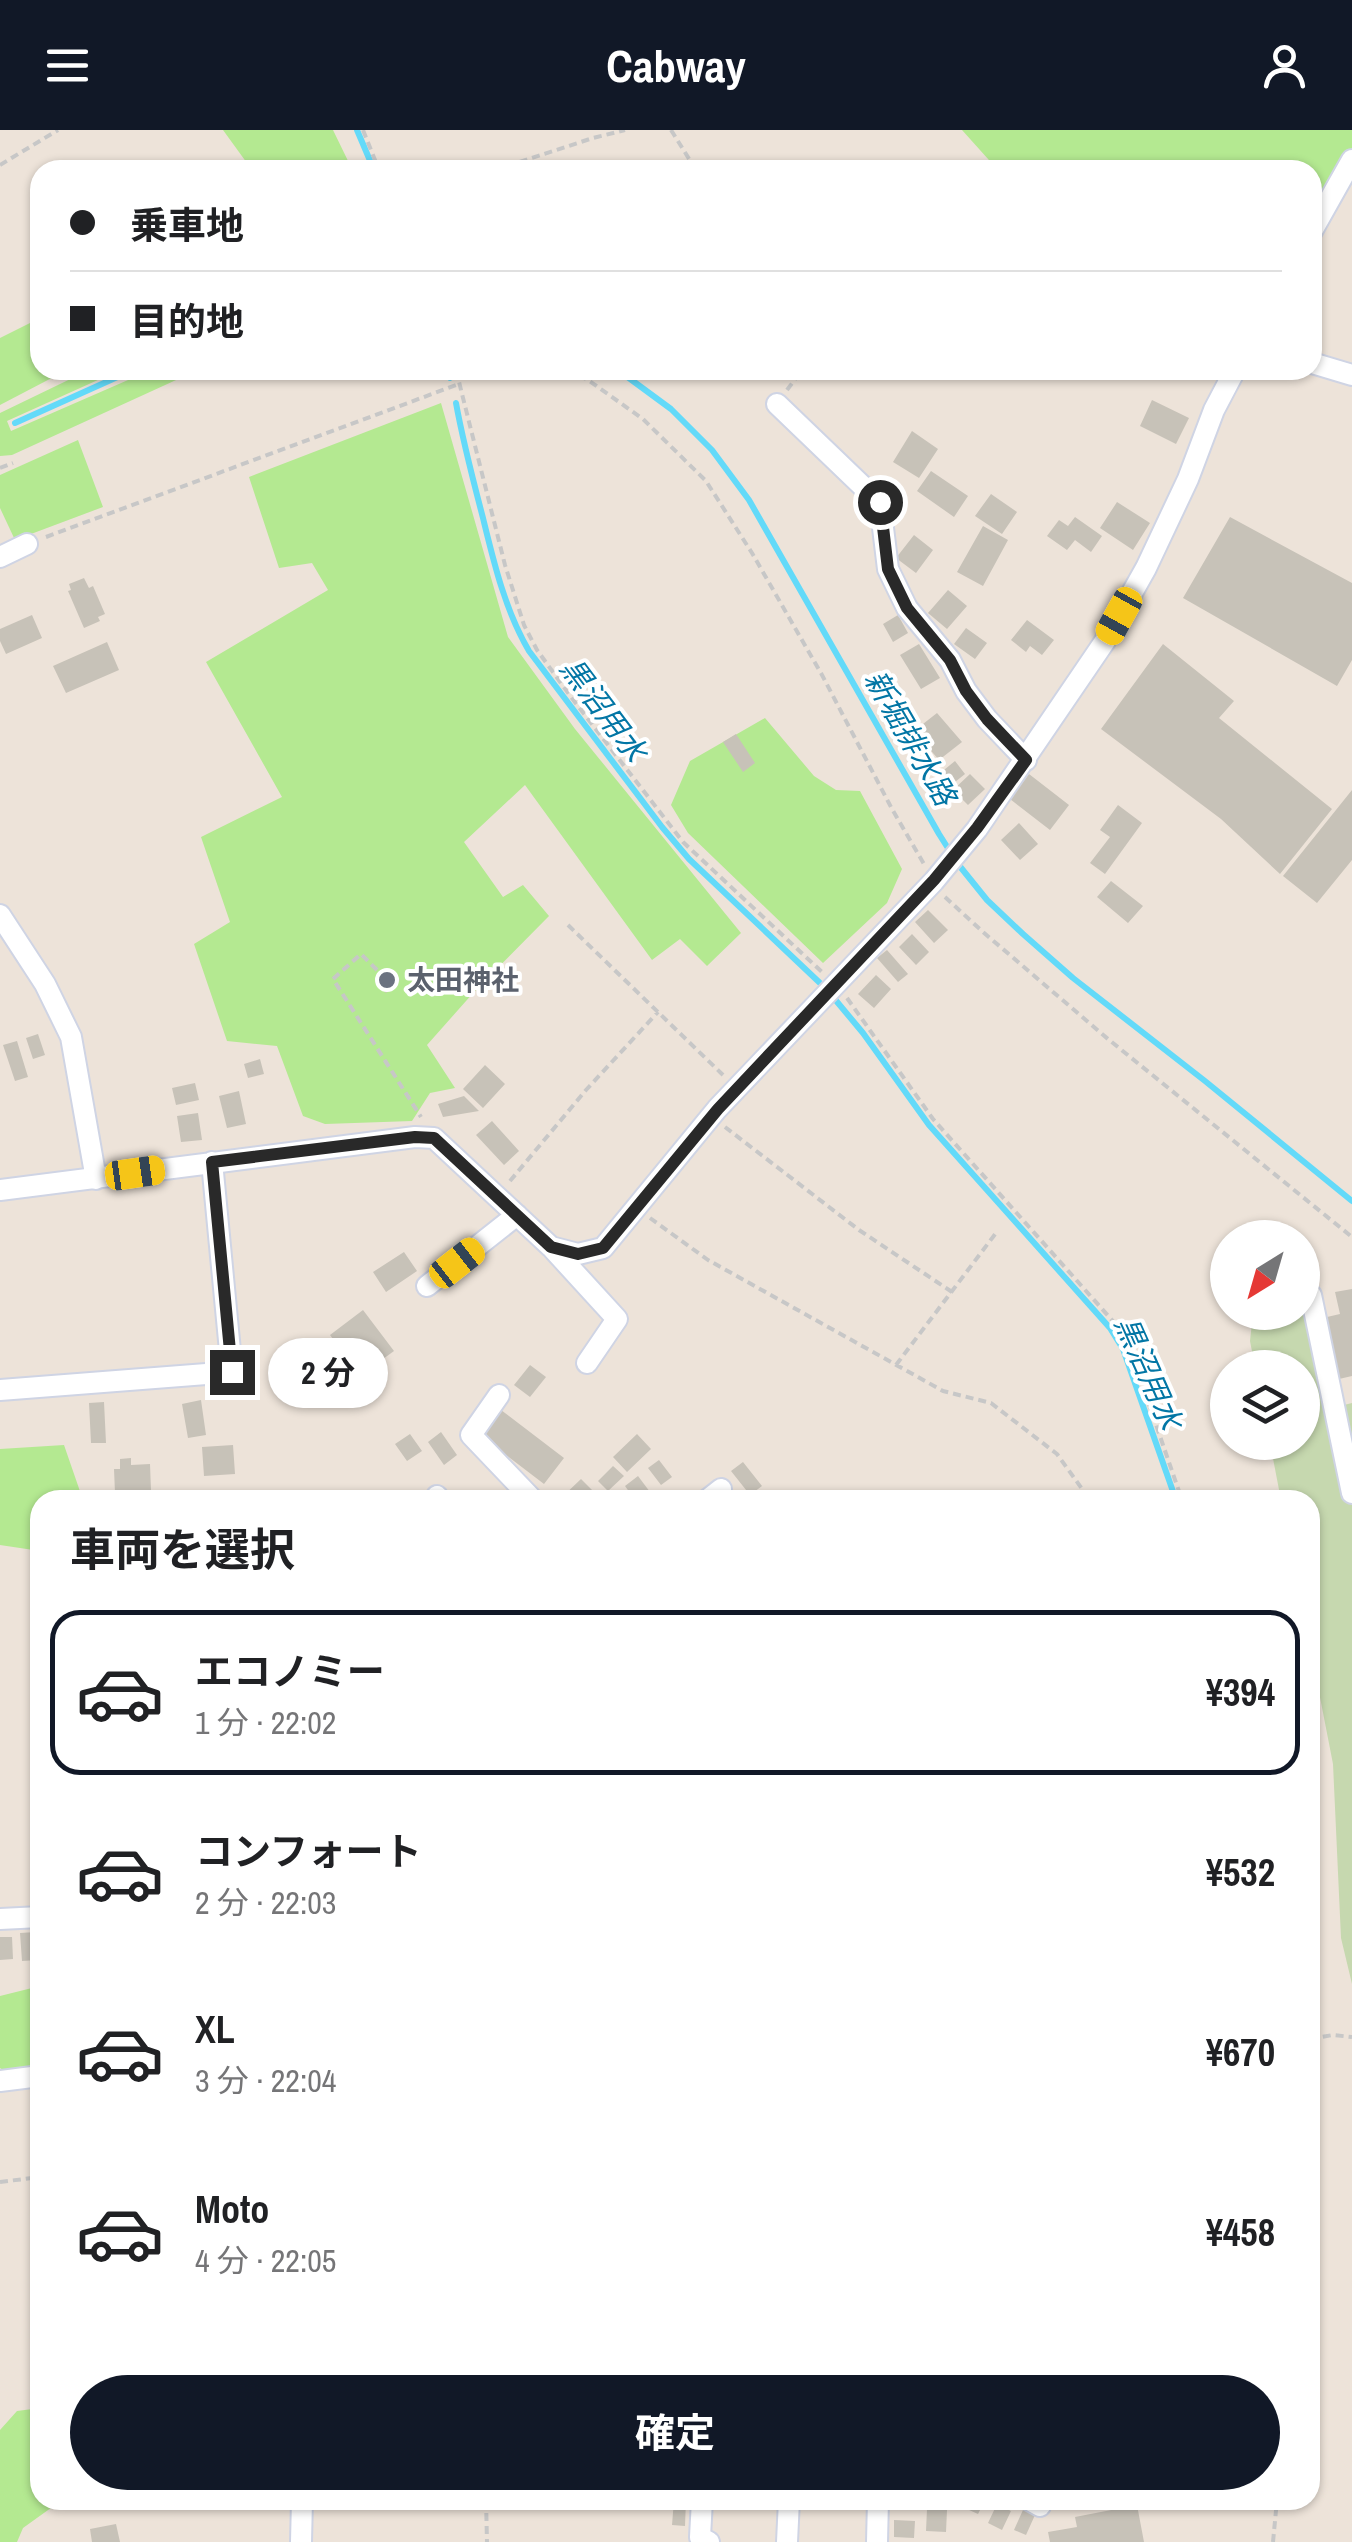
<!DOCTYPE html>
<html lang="ja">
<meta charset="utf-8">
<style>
body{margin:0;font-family:"Archivo Narrow","Noto Sans JP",sans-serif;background:#f6f6f6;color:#202124;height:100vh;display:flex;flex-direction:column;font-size:38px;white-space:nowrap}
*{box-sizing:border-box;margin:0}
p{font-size:32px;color:#757577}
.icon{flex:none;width:55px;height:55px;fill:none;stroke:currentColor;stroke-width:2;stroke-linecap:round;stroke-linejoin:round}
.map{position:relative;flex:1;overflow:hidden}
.details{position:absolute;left:30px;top:1360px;width:1290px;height:1020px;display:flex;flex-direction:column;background:#fff;border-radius:30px;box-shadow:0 2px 8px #0004}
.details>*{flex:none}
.hud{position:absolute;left:30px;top:30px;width:1292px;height:220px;border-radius:30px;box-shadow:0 2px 8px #0004;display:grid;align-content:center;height:220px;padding:0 40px;background:#fff}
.needle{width:65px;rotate:217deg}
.fabs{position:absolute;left:1210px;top:1090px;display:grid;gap:20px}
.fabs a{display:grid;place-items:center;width:110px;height:110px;border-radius:50%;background:#fff;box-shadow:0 2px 8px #0004;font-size:50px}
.end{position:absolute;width:45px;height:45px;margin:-22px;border:12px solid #292929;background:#fff;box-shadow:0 0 0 5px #fff}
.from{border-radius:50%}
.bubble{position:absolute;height:70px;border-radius:35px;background:#fff;box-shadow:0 2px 8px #0004;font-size:32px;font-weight:700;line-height:70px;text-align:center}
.car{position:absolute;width:30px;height:60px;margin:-30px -15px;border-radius:12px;box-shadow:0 0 8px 2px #0007;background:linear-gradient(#f5c518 24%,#345 0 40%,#f5c518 0 76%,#345 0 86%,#f5c518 0)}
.hud b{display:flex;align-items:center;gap:35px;height:95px;font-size:38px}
.hud b+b{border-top:2px solid #e0e0e0}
.hud i{width:25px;height:25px;background:#202124}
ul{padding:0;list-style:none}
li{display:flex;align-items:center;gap:30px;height:165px;margin:0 20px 15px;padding:0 20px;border:5px solid transparent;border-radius:30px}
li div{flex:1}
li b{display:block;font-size:38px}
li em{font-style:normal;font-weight:700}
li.selected{border-color:#111827}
li>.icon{width:90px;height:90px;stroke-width:1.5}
h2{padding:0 40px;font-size:45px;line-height:120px}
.button{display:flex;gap:20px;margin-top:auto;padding:20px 40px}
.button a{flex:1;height:115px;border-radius:60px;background:#111827;color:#fff;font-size:40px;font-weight:700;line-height:115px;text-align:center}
header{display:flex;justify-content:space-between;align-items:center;height:130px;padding:0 40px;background:#111827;color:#fff;font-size:45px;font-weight:700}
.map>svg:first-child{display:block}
.green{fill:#b4e991}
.cemetery{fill:#c6d8af}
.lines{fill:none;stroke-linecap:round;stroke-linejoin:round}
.stream{stroke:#63daf9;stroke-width:6}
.building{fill:#c7c2b8}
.minor-casing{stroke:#cfd4e4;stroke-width:24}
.path{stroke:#c7c7c7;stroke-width:4;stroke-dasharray:8 5;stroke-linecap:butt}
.minor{stroke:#fff;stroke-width:20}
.route{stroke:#292929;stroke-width:12}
.worship-dot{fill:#6b7280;stroke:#fff;stroke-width:4}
.labels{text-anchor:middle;stroke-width:8;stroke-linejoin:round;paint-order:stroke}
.worship-label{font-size:28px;font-weight:bold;fill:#5b616d;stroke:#fff;text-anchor:start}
.water-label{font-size:30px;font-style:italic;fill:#0276a5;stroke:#fff}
</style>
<header><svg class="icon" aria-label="menu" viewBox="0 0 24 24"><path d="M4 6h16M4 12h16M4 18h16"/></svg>Cabway<svg class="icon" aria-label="person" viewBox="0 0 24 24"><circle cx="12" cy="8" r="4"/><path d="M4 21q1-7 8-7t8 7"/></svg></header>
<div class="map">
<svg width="1352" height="2412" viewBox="0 0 1352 2412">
<rect width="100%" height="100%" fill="#ede3d9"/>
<path class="green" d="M 223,0 L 333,0 L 350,35 L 252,40 Z
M 962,0 L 1352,0 L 1352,32 L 1313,101 L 1312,40 L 1119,40 L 1104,33 L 997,39 Z
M 40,188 L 40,240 L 67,240 L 0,275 L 0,208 Z
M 89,240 L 120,240 L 7,291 L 11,301 L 151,240 L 198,240 L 12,325 L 0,326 L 0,283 Z
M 441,273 L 508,507 L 575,599 L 741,803 L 707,836 L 680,809 L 652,830 L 525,655 L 464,712 L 503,767 L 523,755 L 549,786 L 474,862 L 427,915 L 455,958 L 430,963 L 412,991 L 325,994 L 303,986 L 277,916 L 227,911 L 194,814 L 230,792 L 201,707 L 282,667 L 206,532 L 328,460 L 312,433 L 279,438 L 249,347 Z
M 78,310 L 103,377 L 15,410 L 0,378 L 0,345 Z
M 765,588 L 814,646 L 836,660 L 860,661 L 902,739 L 887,773 L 823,833 L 688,703 L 671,675 L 690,631 Z
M 64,1315 L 83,1370 L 40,1370 L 40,1421 L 0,1415 L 0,1319 Z
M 40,1856 L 40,1939 L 9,1944 L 0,1938 L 0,1866 Z
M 40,2278 L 40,2370 L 62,2370 L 23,2398 L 17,2412 L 0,2412 L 0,2300 L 17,2281 Z"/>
<path class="cemetery" d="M 1303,1158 L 1314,1158 L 1340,1276 L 1352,1273 L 1352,1854 L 1341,1808 L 1333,1634 L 1310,1516 L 1310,1370 L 1281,1370 L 1270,1313 L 1302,1312 L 1302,1238 L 1255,1237 L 1250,1211 L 1253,1183 L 1302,1182 Z"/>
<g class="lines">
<path class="stream" d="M 357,0 L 374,40
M 447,240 L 450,248
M 618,240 L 671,279 L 712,320 L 749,370 L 939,704 L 958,734 L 987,770 L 1023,804 L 1073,848 L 1205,951 L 1352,1071
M 456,273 C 463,312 473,350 483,388 C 494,433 505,480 529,521 L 662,697 L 689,729 L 820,853
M 15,293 L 133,240
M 833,867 L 863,903 L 929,995 L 1110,1198 L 1123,1219 L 1176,1370"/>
</g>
<path class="building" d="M 1152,270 L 1189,288 L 1176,314 L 1140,296 Z
M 912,301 L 938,319 L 919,348 L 893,332 Z
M 931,341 L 968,366 L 954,387 L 917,361 Z
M 991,364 L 1017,382 L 1002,404 L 975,386 Z
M 1117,372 L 1150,393 L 1133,420 L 1100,398 Z
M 1075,387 L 1102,406 L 1091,422 L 1075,410 L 1067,420 L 1047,406 L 1059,390 L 1068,396 Z
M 1230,387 L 1352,453 L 1352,530 L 1337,556 L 1183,468 Z
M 983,396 L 1008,410 L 983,456 L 957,442 Z
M 914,405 L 933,420 L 916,443 L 896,428 Z
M 84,448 L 89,458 L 93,456 L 105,484 L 98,487 L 100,491 L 84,498 L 68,461 L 71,460 L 69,454 Z
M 948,460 L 967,476 L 947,499 L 928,483 Z
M 32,485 L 42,508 L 6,524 L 0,511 L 0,499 Z
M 898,485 L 908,503 L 893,512 L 883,494 Z
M 1027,490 L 1054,510 L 1042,525 L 1030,516 L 1026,522 L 1011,510 Z
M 966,498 L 987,513 L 975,529 L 954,514 Z
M 107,512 L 119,540 L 66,563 L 53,536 Z
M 919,514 L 940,548 L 921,559 L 900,525 Z
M 1163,514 L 1234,571 L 1219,588 L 1332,679 L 1280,744 L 1221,689 L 1101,599 Z
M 937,583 L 962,612 L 939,630 L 914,601 Z
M 736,604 L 755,633 L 743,642 L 723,612 Z
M 955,631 L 965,644 L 950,656 L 939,644 Z
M 970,644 L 985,659 L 968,675 L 953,660 Z
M 1029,644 L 1069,675 L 1050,700 L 1010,669 Z
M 1352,660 L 1352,730 L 1317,773 L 1283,746 Z
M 1118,675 L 1142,693 L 1105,744 L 1090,733 L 1110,707 L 1100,700 Z
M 1019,693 L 1038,714 L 1020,730 L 1001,710 Z
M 1111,751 L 1143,776 L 1128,793 L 1097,767 Z
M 928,780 L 948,800 L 934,813 L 915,792 Z
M 912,804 L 929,822 L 916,835 L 899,817 Z
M 887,820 L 908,844 L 898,852 L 877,828 Z
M 389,839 L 400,850 L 386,863 L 375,852 Z
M 876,845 L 891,859 L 874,878 L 858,864 Z
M 38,904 L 45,925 L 33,929 L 26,908 Z
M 17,911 L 28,947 L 15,951 L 3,915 Z
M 260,929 L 264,944 L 248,948 L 244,934 Z
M 485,935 L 505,954 L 483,978 L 463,959 Z
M 195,953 L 199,970 L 176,975 L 172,958 Z
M 239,961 L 246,994 L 227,998 L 219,966 Z
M 464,966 L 479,981 L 443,987 L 438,974 Z
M 198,983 L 202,1010 L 181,1012 L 177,986 Z
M 492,991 L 519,1021 L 504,1035 L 476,1005 Z
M 404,1122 L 417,1141 L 386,1162 L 373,1142 Z
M 1352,1159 L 1352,1246 L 1339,1249 L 1327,1187 L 1340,1184 L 1335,1162 Z
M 363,1180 L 394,1221 L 372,1237 L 350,1208 L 339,1217 L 330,1205 Z
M 530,1235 L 546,1247 L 530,1267 L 514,1255 Z
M 201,1270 L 206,1305 L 188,1308 L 182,1274 Z
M 104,1272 L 106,1313 L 91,1313 L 89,1273 Z
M 501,1280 L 564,1328 L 544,1354 L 481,1306 Z
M 441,1302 L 457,1325 L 444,1335 L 428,1312 Z
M 410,1304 L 422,1321 L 407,1331 L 395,1314 Z
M 637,1304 L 651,1319 L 627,1342 L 613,1327 Z
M 233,1315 L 235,1344 L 204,1346 L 202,1317 Z
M 131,1328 L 131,1335 L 150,1334 L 151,1361 L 115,1363 L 114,1339 L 120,1339 L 120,1329 Z
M 659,1330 L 672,1347 L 661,1355 L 648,1338 Z
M 743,1332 L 762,1356 L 750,1365 L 731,1341 Z
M 613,1336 L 624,1346 L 608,1361 L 598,1351 Z
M 638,1346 L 653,1366 L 647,1370 L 635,1370 L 625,1356 Z
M 581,1349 L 598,1366 L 593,1370 L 559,1370 Z
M 36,1802 L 38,1830 L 22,1831 L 20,1803 Z
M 0,1807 L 12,1807 L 13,1829 L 0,1830 Z
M 674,2370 L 686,2370 L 685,2396 L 672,2395 Z
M 947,2370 L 985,2370 L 978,2384 Z
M 997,2374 L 1011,2381 L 1002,2400 L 988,2393 Z
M 1137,2375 L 1144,2412 L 1050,2412 L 1048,2402 L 1077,2397 L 1075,2387 Z
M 927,2379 L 947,2380 L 946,2402 L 926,2401 Z
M 1023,2380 L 1035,2385 L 1026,2405 L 1014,2400 Z
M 894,2390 L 915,2391 L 914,2408 L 894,2407 Z
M 116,2394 L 120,2412 L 92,2412 L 90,2399 Z"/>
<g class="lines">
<defs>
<path id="minor" d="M 1312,101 L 1352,30
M 1312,233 L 1352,245
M 777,274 L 880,373 L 888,439 L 907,478 L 950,530 L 966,561 L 987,589 L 1026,630
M 0,427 L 27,414
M 0,785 L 45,854 L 71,907 L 96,1049
M 0,1060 L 415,1007 L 434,1008 L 551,1117 L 578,1124 L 603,1118 L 717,979 L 934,751 L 977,699 L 1105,511 L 1146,438 L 1188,349 L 1214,280 L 1235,240
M 553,1119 L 617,1189 L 587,1233
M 427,1156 L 517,1085
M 1311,1165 L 1352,1363
M 0,1260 L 232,1242 L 212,1032
M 499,1265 L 471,1305 L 533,1370
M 437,1366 L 438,1370
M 707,1370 L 721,1359
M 0,1789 L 40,1787
M 0,1951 L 40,1946
M 702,2370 L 700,2407 L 709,2412
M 1029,2370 L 1040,2376
M 301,2412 L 302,2370
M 787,2412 L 789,2370
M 877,2412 L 878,2370"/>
</defs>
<use href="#minor" class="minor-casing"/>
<path class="path" d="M 363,0 L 379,40
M 671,0 L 696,40
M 0,35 L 58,0
M 495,40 L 593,8 L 625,0
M 1062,40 L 1064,29
M 456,240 L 505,435 L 524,495 L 537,520 L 571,567 L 683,712 L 823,843
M 567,240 L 588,250 L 643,289 L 706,351 L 752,423 L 822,545 L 892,679 L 924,734
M 787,260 L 802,240
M 0,338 L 13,333
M 46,407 L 459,254
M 945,767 L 983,802 L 1108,909 L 1352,1107
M 568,795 L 723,945
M 377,840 L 361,824 L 333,849 L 421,987
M 847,868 L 933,989 L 1119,1198 L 1131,1222 L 1182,1370
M 725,997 L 859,1100 L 952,1162
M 510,1051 L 586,960 L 658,882
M 650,1088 L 708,1130 L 943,1261 L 991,1273 L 1057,1324 L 1090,1370
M 896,1235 L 996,1103
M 1310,1909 L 1333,1905 L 1352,1907
M 0,2052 L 40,2047
M 486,2370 L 487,2412
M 1273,2412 L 1277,2370"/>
<use href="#minor" class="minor"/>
</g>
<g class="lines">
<path class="route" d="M 232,1242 L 212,1032 L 415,1007 L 434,1008 L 551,1117 L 578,1124 L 603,1118 L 718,979 L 934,750 L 977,698 L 1026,630 L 987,589 L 966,561 L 950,530 L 907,478 L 888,439 L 880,372"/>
</g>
<circle class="worship-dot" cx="387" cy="850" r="10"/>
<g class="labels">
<g class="worship-label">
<text x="407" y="860">太田神社</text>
</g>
<g class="water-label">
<text transform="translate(603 580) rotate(53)" y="10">黒沼用水</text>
<text transform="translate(910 608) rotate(60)" y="10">新堀排水路</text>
<text transform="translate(1148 1243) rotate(66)" y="10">黒沼用水</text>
</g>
</g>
</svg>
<div class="fabs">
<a><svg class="needle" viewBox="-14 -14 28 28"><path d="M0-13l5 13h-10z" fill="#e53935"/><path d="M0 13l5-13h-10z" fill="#757577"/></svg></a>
<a><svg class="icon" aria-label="layers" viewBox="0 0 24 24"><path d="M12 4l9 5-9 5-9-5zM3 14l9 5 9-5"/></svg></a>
</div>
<i class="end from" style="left:880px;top:372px"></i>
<i class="end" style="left:232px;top:1242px"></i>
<div class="bubble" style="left:268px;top:1208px;width:120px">2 分</div>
<i class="car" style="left:1119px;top:486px;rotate:209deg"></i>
<i class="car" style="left:135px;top:1043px;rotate:82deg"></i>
<i class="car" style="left:457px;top:1133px;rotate:52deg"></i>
<div class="hud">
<b><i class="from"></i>乗車地</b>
<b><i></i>目的地</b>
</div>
<section class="details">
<h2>車両を選択</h2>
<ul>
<li class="selected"><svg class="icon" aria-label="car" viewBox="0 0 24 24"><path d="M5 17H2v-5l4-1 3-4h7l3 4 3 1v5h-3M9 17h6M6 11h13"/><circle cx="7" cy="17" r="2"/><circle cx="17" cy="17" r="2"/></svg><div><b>エコノミー</b><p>1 分 · 22:02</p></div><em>¥394</em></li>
<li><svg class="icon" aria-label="car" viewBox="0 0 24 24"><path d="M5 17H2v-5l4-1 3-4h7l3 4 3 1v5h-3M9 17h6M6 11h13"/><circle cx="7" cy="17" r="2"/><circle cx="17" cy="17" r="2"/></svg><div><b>コンフォート</b><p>2 分 · 22:03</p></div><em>¥532</em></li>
<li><svg class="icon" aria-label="car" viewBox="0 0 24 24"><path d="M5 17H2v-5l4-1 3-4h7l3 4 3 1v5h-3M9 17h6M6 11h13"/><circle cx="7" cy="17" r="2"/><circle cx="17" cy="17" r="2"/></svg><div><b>XL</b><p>3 分 · 22:04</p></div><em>¥670</em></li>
<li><svg class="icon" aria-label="car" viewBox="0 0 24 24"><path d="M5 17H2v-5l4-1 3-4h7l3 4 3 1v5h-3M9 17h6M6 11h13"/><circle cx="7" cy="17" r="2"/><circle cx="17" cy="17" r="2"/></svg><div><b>Moto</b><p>4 分 · 22:05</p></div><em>¥458</em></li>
</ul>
<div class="button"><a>確定</a></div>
</section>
</div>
